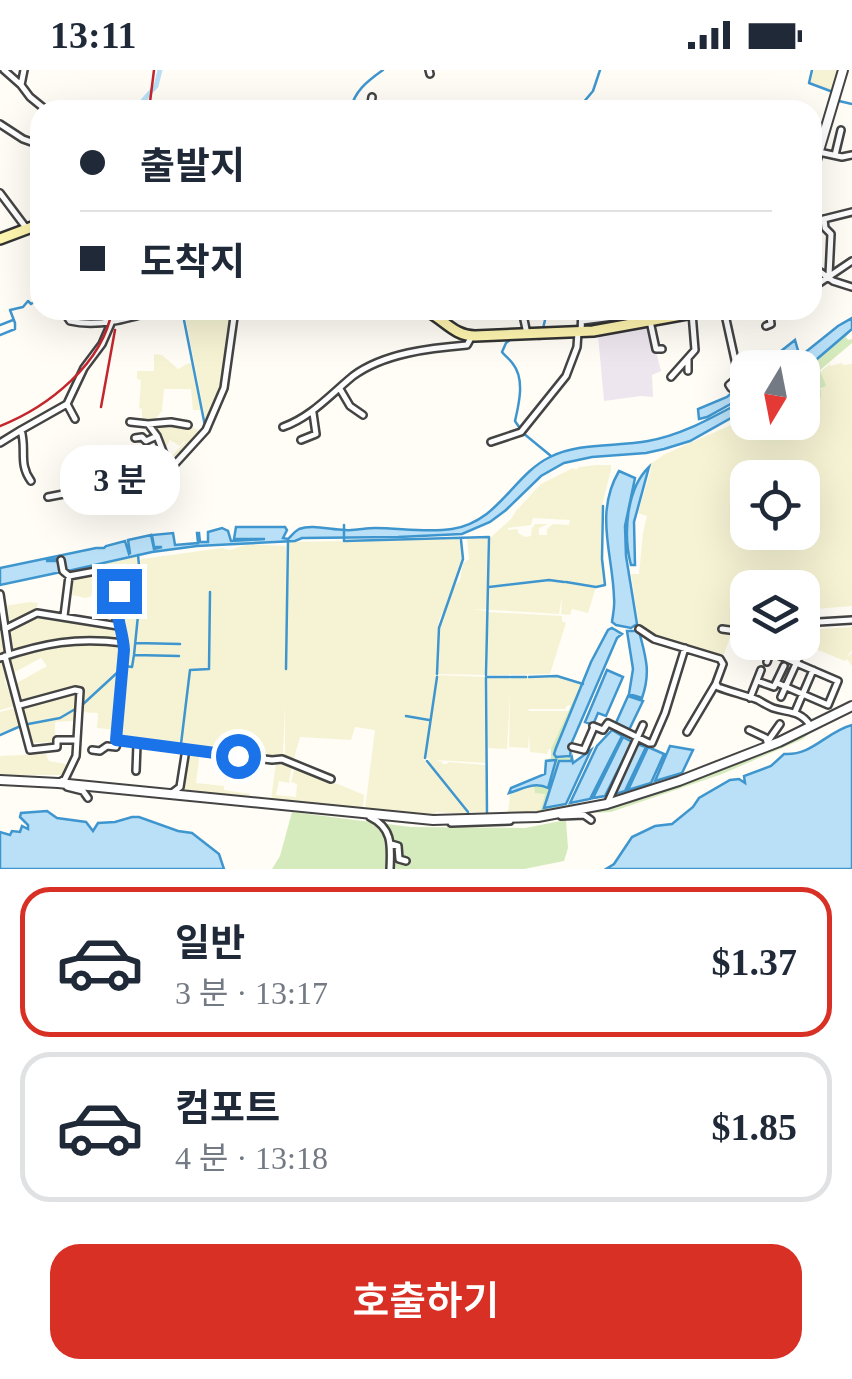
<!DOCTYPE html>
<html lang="ko">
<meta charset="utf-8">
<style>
body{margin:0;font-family:"Times New Roman","Noto Sans KR",serif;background:#f6f6f7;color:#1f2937;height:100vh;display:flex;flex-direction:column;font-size:38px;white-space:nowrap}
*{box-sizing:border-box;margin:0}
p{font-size:32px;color:#747a83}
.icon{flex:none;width:55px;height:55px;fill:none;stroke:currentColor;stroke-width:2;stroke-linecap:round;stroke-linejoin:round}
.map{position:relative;height:799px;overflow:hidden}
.sheet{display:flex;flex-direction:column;background:#fff;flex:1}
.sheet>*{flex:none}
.guide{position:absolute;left:30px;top:30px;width:792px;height:220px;border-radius:30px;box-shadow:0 10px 40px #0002;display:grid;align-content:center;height:220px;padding:0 50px;background:#fff}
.needle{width:65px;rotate:190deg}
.fabs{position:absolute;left:730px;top:280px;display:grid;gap:20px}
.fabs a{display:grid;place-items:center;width:90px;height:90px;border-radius:20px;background:#fff;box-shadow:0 10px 40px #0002;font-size:50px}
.end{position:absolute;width:45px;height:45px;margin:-22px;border:12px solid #1a73e8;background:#fff;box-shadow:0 0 0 5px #fff}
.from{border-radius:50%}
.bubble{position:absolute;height:70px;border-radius:30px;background:#fff;box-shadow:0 10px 40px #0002;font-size:32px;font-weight:600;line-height:70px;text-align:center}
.guide b{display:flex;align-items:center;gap:35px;height:95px;font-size:38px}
.guide b+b{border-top:2px solid #e0e1e3}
.guide i{width:25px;height:25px;background:#1f2937}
ul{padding:18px 0 0;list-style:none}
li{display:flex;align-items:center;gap:30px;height:150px;margin:0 20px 15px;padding:0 30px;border:5px solid #e0e1e3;border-radius:30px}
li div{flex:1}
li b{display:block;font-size:38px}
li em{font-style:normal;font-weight:600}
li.current{border-color:#d93025}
li>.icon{width:90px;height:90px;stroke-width:1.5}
.button{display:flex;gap:20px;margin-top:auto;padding:20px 50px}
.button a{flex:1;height:115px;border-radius:30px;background:#d93025;color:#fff;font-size:40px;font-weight:600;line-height:115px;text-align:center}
.status{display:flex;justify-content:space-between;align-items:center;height:70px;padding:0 50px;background:#fff;direction:ltr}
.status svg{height:28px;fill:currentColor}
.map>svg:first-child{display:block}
.industrial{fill:#eee6ef}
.farmland{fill:#f6f3d4;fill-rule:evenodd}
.green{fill:#d5ebbd}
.water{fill:#b9e0f7;stroke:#3f96cf;stroke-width:2.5}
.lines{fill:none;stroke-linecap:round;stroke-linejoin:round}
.stream{stroke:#3f96cf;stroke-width:2.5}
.canal{stroke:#b9e0f7;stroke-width:5}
.minor-casing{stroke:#444;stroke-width:10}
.tertiary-casing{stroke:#444;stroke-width:12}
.secondary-casing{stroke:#333;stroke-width:14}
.minor{stroke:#fff;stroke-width:5}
.tertiary{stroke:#fff;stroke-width:8}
.secondary{stroke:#fff6b0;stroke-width:9}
.rail{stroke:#c4262e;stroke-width:2.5}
.route{stroke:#1a73e8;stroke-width:12}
</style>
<div class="status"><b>13:11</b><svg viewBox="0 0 49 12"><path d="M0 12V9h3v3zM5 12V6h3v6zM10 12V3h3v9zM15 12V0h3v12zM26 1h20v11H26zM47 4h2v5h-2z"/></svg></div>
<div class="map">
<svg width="852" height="799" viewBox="0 0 852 799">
<rect width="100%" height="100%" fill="#fffdf5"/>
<path class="industrial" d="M 649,254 L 661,301 L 652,305 L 653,327 L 641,326 L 604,331 L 598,265 Z"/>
<path class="farmland" d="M 839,0 L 833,22 L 810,13 L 812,0 Z
M 184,240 L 233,240 L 221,319 L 206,353 Z
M 154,284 L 162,285 L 178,299 L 189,293 L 192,294 L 201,340 L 193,340 L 191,319 L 164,319 L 162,341 L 157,347 L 158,351 L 190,356 L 201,362 L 169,394 L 167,391 L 185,372 L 184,371 L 180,376 L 170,370 L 164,382 L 153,358 L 154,354 L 142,352 L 142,339 L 139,338 L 141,310 L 137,309 L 137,301 L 154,301 Z
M 842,293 L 843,295 L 852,294 L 852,536 L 803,540 L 802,518 L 748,518 L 747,558 L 737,559 L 731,564 L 724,584 L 715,585 L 652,566 L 639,556 L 631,504 L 639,504 L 643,463 L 647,446 L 638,443 L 651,399 L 649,395 L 665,384 L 747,348 L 748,352 L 802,352 L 803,312 L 805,310 L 810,321 L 825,316 L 821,301 L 830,294 L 831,296 ZM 748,408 L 802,408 L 802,462 L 748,462 Z
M 596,395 L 611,395 L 611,400 L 602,435 L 601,487 L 604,515 L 596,517 L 588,543 L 572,539 L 570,545 L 561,544 L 562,527 L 559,544 L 474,539 L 487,541 L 486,605 L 438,604 L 440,560 L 443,542 L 439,550 L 436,605 L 486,607 L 486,693 L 436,690 L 442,692 L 442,694 L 447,694 L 448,692 L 486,695 L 486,742 L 469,742 L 428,691 L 430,689 L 425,687 L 423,690 L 426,691 L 443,710 L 468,744 L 436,742 L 435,745 L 424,745 L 365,739 L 375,660 L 355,657 L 351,670 L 300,667 L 293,692 L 285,689 L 285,636 L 283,684 L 278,689 L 118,671 L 125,598 L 132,598 L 123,595 L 119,548 L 121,533 L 118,532 L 119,527 L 140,527 L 135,577 L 143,516 L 140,491 L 142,489 L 222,478 L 230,480 L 248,474 L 286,476 L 286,602 L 289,472 L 458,469 L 461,473 L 462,492 L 453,517 L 460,510 L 463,493 L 469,489 L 467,469 L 487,468 L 488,529 L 490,468 L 511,449 L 516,441 L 541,414 L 573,398 L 576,400 L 579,397 ZM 533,448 L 570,450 L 569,455 L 553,454 L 547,459 L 547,465 L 539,465 L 539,458 L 548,454 L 535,454 L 532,458 L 531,466 L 525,467 L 518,463 L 518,459 L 508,460 L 508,458 L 531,455 Z
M 137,485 L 140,515 L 94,521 L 90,527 L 85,528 L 68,524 L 71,507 L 104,500 L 106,493 Z
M 30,532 L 38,533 L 36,541 L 7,555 L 4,536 Z
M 488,542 L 562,546 L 562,551 L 566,553 L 550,604 L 488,605 Z
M 35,545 L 39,548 L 118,559 L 123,576 L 122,597 L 119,600 L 116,660 L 97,658 L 98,643 L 79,642 L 75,667 L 73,651 L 55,652 L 55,672 L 29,673 L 15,614 L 47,596 L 41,588 L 15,602 L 14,605 L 6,607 L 5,612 L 12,629 L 17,628 L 19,635 L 0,640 L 0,559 L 4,560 L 7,586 L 8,559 Z
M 852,557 L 852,580 L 847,587 L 852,583 L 852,596 L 847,589 L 845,591 L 801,573 L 803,560 Z
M 488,607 L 557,607 L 581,614 L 572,636 L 568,635 L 565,639 L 528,639 L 529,641 L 570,641 L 551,679 L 549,679 L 547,684 L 530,682 L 529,665 L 528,678 L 509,677 L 510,624 L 507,679 L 488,678 Z
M 19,637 L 24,655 L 0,664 L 0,642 Z
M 187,681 L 200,681 L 196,713 L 224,716 L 224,720 L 250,724 L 249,730 L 177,722 Z
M 46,684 L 49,691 L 71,695 L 66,705 L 0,705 L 0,686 Z
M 283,691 L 292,695 L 289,713 L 279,711 L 276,725 L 296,727 L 297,714 L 291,712 L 295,696 L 364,725 L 363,738 L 271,730 L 276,692 Z
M 534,716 L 546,720 L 540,742 L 508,744 L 510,724 Z"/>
<path class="green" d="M 852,260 L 846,267 L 848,270 L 852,269 L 852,273 L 820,300 L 826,316 L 816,320 L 821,320 L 821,328 L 803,330 L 803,327 L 811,323 L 803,303 Z
M 581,614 L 583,615 L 554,684 L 557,687 L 568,688 L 571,682 L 572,688 L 545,738 L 606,730 L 540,745 L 507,747 L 507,739 L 508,744 L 540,742 L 545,724 L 535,723 L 534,716 L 509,723 L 531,715 L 541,714 L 546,718 L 555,690 L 545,690 L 551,688 L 551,679 Z
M 847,643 L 815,659 L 803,669 L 722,704 L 611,742 L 575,744 L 606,735 Z
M 292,742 L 411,757 L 525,758 L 566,750 L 568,778 L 564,791 L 524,799 L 272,799 L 280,786 Z"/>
<path class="water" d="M 852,248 L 852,259 L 803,301 L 802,298 L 787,297 L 838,256 Z
M 795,270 L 799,284 L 793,286 L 780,297 L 761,297 Z
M 741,315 L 744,317 L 747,325 L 707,347 L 699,349 L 698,339 L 727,327 Z
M 747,329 L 747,339 L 690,371 L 664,379 L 646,383 L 592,387 L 564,393 L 541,406 L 506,440 L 490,452 L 462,464 L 398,467 L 302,468 L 295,471 L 197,476 L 152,482 L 68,501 L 64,499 L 62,488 L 46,491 L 58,491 L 61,502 L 0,515 L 0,498 L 96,478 L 104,478 L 106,476 L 125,471 L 129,484 L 130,483 L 128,470 L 151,465 L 154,479 L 162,477 L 154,477 L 152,465 L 173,463 L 175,475 L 198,473 L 197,463 L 199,463 L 200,472 L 208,472 L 208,462 L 222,458 L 228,461 L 231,471 L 265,469 L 234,469 L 236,457 L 285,457 L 287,460 L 283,468 L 288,469 C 292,465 294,462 299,459 C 312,454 331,460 345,460 C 355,461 365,458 375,458 C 400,458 427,463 452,459 C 500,451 513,405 550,387 C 579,372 617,377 648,371 C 684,365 716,345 747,329 Z
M 649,397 L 634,452 L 635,495 L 631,495 C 623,465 626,419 649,397 Z
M 619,401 L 635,408 L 625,456 L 626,486 L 637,554 L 631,558 L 616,555 L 612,552 C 613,544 615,536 614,528 C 613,484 594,444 619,401 Z
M 612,558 L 622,564 L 617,568 L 572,672 L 570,686 L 556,687 L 554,684 L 556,678 L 591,592 L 608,560 Z
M 627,561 L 639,561 C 646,588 651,602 642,628 L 629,624 L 633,599 Z
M 607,600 L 623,607 L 606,646 L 598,643 L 593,655 L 585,652 Z
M 628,626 L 643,631 L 628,662 L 615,655 Z
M 852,655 L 852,799 L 606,799 L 614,794 L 632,767 L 655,756 L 672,754 L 693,737 L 699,728 L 730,710 L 739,709 L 745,713 L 744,706 L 771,696 L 784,684 C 812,686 826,662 852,655 Z
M 612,660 L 622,666 L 590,729 L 570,733 L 597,676 Z
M 623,667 L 632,672 L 605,726 L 593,728 Z
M 637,674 L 646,677 L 625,721 L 613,725 Z
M 670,676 L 693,680 L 682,703 L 655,711 Z
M 648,677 L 664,684 L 651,713 L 628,720 Z
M 591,680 L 566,734 L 544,738 L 559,691 L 571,691 L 572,688 L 573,693 Z
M 556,690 L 548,718 C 535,711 523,719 509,723 L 511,718 L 545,704 L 546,691 Z
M 47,741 L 57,748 L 86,752 L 93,761 L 98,753 L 115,752 L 132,747 L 139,747 L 178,761 L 192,763 L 219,784 L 224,799 L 0,799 L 0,762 L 10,765 L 12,761 L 20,762 L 22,756 L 28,759 L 28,755 L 20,747 L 21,743 Z"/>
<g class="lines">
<path class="stream" d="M 812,0 L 809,13 L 833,22
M 839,31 L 852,34
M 350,40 C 355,21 366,12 383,0
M 577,40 L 593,21 L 600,0
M 615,40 L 620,36 L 622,40
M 182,240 L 205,356
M 453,240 L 458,247 L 477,240
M 630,250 L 631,240
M 0,255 L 13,250
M 0,265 L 15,259 L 15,253 L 10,240 L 23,237 L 28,231 L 31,234 L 40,228
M 529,268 L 540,269 L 541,267 L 545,250 L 540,240
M 511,269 L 506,273 L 502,282 C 505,286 510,289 513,294 C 525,309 519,334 515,351 L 523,363 L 551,386
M 344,455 L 344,471 L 489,467 L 486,605
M 566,512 L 596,517 L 605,515 L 602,489 L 603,436
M 489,517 L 549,510 L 564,512
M 136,573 L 180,574
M 135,585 L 179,586
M 125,596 L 132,597 L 134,585 L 141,516 L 138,485
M 209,599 L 210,522
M 286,599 L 288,471
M 437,604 L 439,558 L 463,489 L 461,470
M 486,607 L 509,607
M 511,607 L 526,607
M 529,607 L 557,606 L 583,614
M 486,608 L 487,745
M 81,636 L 119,601
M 406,646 L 429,650
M 0,665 L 23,655 L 60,648 L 77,638
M 181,674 L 190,600 L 209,599
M 425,688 L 437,607
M 427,691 L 468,742"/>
<path class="canal" d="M 152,20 L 156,16 L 160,0
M 135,40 L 150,23
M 31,153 L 37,150 L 40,146"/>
<defs>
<path id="minor" d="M 4,0 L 21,15 L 24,0
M 429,0 L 430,4
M 21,15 L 30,27 L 46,40
M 370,40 L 372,27
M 0,54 L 23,69 L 40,75
M 819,82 L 842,87 L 852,85
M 835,85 L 841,60
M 0,123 L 27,159
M 824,149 L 825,158 L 831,164 L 829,205
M 812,152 L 852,142
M 812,196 L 833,211 L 852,217
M 812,218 L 852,191
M 67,240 L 66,245 L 70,251 C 98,258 130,248 157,240
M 522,240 L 527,264
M 724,240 L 737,299 L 736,309 L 729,315 L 731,318
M 582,251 L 613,247
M 650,251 L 656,279 L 662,279
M 766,256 L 771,254 L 769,240
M 581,262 L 582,240
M 688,288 L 688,301
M 671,307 L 695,280 L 692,243
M 340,319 L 350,336 L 363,345
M 67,334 L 75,349
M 130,352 L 148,354 L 157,366 L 169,397
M 148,354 L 171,352 L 188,355
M 283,357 C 311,347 330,325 353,306 C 384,283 431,278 467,275 L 472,266
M 21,360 L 67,334 L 84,298 L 102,274 L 112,251
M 135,368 L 142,367 L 146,371 L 157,366
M 301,370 L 316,364 L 313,343
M 491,372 L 521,362 L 566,306 L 577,277 L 578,262
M 0,373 L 21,360 C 27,380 18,393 31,411
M 48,427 L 131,411 L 175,394 L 206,360 L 224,318 L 235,240
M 61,490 L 63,501 L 69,506 L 101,500
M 119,521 L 116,552 L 121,560 L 124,580 L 116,670 L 272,690 L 282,689 L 331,709
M 0,524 L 9,585
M 64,546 L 69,506
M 802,553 L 852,550
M 5,559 L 37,543 L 118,556
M 639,559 L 654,569 L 720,589 L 723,594 L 716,613 L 718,617 C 731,622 745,625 758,630 C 763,633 768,636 773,638 C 788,643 800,640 810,655
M 722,559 L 737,561 L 748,560
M 5,586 L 30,680 L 57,677 L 57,670 L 76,670
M 0,588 C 45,573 76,567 124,573
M 767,592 L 770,583 L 773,583 L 838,611 L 828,635 L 777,613
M 757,611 L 774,617 L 784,596
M 781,627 L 800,585
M 750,628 L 761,600
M 20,635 L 75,620 L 80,621 L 76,686 L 65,709 L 58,713
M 795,642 L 813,600
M 593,656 L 603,660 L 608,653 L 649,673 L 652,673 L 665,643 L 685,578
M 749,660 L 766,668 L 768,676
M 687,662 L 715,615
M 768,671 L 780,654
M 572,677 L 584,680 L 594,657
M 92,680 L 100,681 L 107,676 L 116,677 L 118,672
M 136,701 L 137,674
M 67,717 L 83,721 L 88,728
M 172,723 L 180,717 L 186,679
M 607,734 L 643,655
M 561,746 L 584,745 L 591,750
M 370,747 C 393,758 391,776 390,799
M 451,753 L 510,751
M 391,774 L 398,776 L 399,789 L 406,791"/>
<path id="tertiary" d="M 812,104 L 843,0
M 0,710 L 58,713 L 433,750 L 538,747 L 607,734 L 679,711 L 779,672 L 852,636"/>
<path id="secondary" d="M 0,169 L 40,154
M 425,240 C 444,249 454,266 475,266 L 593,261 L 709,240"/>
</defs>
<use href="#minor" class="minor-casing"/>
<use href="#tertiary" class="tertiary-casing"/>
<use href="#secondary" class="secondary-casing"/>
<use href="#minor" class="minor"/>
<use href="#tertiary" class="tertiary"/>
<use href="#secondary" class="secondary"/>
<path class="rail" d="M 149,40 L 154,0
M 101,337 L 115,260
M 0,356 C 48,337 103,294 112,240"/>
</g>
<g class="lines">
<path class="route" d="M 119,521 C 113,543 123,559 124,580 L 116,670 L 238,686"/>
</g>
</svg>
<div class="fabs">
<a><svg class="needle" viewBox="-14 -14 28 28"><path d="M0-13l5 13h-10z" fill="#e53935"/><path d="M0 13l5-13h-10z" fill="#747a83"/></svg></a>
<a><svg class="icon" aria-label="locate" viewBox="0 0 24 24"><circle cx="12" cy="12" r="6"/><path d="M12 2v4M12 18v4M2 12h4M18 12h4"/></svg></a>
<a><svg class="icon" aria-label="layers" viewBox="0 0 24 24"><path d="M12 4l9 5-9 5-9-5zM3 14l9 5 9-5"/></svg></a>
</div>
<i class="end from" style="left:238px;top:686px"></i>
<i class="end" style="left:119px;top:521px"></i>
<div class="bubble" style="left:60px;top:375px;width:120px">3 분</div>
<div class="guide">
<b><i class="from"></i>출발지</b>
<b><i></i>도착지</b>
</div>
</div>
<section class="sheet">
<ul>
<li class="current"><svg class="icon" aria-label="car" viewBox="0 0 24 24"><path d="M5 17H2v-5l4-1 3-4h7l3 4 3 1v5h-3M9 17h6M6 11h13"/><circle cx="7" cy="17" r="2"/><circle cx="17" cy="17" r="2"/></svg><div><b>일반</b><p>3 분 · 13:17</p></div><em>$1.37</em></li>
<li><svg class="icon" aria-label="car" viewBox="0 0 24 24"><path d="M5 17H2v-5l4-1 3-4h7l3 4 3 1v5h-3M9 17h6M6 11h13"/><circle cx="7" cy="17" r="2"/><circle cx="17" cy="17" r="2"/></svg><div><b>컴포트</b><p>4 분 · 13:18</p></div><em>$1.85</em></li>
</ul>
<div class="button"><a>호출하기</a></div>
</section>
